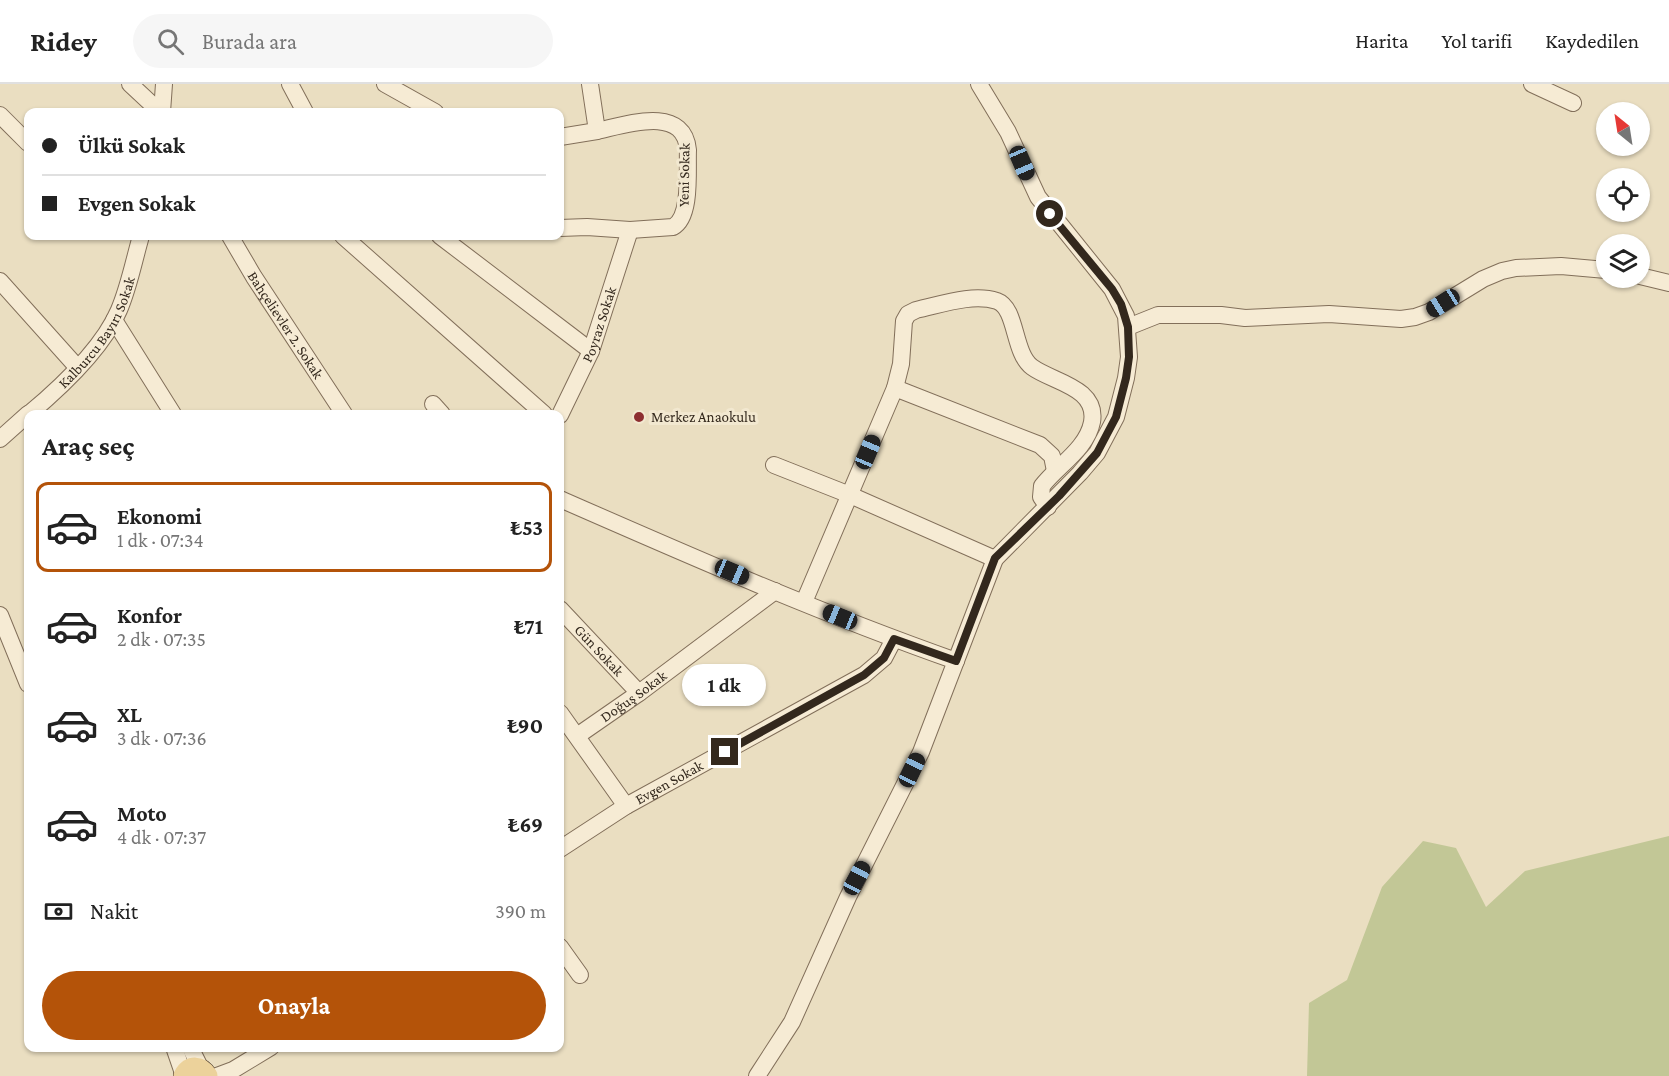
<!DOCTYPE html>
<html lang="tr">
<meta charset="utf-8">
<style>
body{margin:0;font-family:"Crimson Pro",serif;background:#f6f6f6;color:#222;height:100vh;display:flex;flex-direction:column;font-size:22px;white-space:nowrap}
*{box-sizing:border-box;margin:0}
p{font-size:20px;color:#767676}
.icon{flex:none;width:33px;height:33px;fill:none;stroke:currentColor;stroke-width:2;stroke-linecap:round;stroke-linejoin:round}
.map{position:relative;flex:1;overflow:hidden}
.side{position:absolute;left:24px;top:326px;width:540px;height:642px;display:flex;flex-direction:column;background:#fff;border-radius:12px;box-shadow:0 2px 4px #0004}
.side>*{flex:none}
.guide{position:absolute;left:24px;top:24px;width:540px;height:132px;border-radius:12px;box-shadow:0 2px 4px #0004;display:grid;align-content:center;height:132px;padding:0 18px;background:#fff}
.needle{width:39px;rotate:330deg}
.buttons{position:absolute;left:1596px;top:18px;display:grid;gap:12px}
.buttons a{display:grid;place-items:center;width:54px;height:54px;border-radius:50%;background:#fff;box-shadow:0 2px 4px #0004;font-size:30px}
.end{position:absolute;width:27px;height:27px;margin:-14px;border:8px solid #33281d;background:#fff;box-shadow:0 0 0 3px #fff}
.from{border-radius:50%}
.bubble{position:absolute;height:42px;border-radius:21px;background:#fff;box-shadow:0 2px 4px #0004;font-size:20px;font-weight:700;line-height:42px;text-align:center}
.car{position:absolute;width:18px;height:36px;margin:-18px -9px;border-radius:8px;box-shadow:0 0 4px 2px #0007;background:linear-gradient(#222 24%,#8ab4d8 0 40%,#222 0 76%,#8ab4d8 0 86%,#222 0)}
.guide b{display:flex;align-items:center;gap:21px;height:57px;font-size:22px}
.guide b+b{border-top:2px solid #e0e0e0}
.guide i{width:15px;height:15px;background:#222}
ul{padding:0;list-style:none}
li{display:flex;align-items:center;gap:18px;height:90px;margin:0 12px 9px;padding:0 6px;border:3px solid transparent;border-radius:12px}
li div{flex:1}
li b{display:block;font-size:22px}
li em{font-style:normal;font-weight:700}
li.active{border-color:#b45309}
li>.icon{width:54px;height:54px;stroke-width:1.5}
h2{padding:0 18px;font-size:27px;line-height:72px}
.pay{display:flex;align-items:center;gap:15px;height:66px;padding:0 18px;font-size:22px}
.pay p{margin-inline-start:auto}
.primary-button{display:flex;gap:12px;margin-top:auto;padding:12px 18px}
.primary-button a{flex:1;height:69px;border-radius:36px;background:#b45309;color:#fff;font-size:24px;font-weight:700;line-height:69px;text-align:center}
header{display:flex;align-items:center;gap:36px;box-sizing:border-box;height:84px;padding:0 30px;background:#fff;border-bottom:2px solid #e0e0e0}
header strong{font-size:28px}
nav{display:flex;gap:33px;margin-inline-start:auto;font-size:21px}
.search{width:420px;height:54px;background:#f6f6f6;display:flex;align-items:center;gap:15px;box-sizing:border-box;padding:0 21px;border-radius:33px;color:#767676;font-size:22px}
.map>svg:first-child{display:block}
.green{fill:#c2c796}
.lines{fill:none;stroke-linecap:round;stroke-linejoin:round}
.minor-casing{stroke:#826f5a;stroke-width:18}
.major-casing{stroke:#503e2e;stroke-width:22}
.minor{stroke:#f6ebd4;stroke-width:16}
.major{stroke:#ecd29b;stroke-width:21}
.route{stroke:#33281d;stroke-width:8}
.poi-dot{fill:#8d2e30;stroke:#f2e8d0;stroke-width:2}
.labels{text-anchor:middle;stroke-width:6;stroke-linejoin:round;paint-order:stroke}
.street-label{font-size:15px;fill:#33281d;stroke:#f2e8d0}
.poi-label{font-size:15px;fill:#33281d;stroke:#f2e8d0;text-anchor:start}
</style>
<header>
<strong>Ridey</strong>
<div class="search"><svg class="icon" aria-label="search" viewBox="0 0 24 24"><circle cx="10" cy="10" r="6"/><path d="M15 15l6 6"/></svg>Burada ara</div>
<nav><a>Harita</a><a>Yol tarifi</a><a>Kaydedilen</a></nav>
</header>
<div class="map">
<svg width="1669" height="992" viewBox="0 0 1669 992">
<rect width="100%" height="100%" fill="#eadec1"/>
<path class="green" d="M 1669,752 L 1669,992 L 1307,992 L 1309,919 L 1347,896 L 1382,803 L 1423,757 L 1456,764 L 1486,823 L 1525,787 Z"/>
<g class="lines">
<defs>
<g id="minor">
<path d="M 130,0 L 160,28"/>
<path d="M 290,0 L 305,28"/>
<path d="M 385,0 L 435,28"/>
<path d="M 590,0 L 597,47"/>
<path d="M 1532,0 L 1573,19"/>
<path d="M 162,28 L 164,0"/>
<path d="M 0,31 L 28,59"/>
<path d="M 560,53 C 572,51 584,49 597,47 C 625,41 684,20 688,66 C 687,85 692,133 673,143 L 630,146 L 587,143 L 560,144"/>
<path id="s1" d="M 230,152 L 254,193 L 344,330"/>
<path d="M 343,152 L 544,330"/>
<path d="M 440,152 L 591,267"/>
<path d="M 1640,192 L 1669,199"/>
<path d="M 0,197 L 77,283"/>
<path d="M 114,236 L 173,330"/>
<path d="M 1128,243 L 1158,231 L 1221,231 L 1245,234 L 1329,230 L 1401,235 L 1415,233 L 1429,228 L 1483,195 L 1502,187 L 1516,184 L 1561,182 L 1606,186"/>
<path d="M 895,304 L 1040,361 L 1052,372 L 1055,387"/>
<path d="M 433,320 L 442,330"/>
<path id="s2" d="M 29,330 C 60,304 103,264 119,226 C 129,203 134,176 141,152"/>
<path id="s3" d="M 560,331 L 591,267 L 630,146"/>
<path d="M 0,355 L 28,330"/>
<path d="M 774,381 L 850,411 L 995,475"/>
<path d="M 560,415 C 690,472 822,530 956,577"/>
<path d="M 804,518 L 895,304 L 901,280 L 904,237 L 908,230 L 916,226 C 940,221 972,209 997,217 C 1017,224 1013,269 1032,283 C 1052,298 1098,303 1092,338 C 1087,365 1057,382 1042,402 L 1041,413 L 1048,423"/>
<path id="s4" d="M 560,525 L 639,609"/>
<path d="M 0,531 L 28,600"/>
<path d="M 560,629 L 626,722"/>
<path id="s5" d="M 577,652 L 639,609 L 775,507"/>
<path id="s6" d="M 560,765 L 626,722 L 864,591 L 884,574 L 894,555"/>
<path d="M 560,863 L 580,891"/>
<path d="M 174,963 L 184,992"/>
<path d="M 190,963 L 201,985"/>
<path d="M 217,992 L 233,986 L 271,963"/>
<path d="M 757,992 L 792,938 L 848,813 L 921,668 L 995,475 L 1080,389 L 1097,369 L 1116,333 L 1126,294 L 1129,273 L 1126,232 L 1112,205 L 1038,113 L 1008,48 L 979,0"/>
</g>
<path id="major" d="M 184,992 C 190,981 201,982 207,992"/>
</defs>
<use href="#minor" class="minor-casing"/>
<use href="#major" class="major-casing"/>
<use href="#minor" class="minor"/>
<use href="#major" class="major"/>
</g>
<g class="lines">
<path class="route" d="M 725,668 L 864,591 L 884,574 L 894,555 L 956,577 L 995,474 L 1059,412 L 1097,369 L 1116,333 L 1126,294 L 1129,273 L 1128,243 L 1121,220 L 1112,205 L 1050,130"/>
</g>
<circle class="poi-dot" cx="639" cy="333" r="6"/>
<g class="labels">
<g class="street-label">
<text transform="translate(684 91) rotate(-89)" y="5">Yeni Sokak</text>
<text dy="5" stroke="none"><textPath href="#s3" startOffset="99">Poyraz Sokak</textPath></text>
<text dy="5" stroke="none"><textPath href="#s1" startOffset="105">Bahçelievler 2. Sokak</textPath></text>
<text dy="5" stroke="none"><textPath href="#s2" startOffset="108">Kalburcu Bayırı Sokak</textPath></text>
<text dy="5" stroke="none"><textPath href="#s4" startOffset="57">Gün Sokak</textPath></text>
<text dy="5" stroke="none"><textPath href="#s5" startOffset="69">Doğuş Sokak</textPath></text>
<text dy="5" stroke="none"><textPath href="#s6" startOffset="128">Evgen Sokak</textPath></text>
</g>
<g class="poi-label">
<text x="651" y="338">Merkez Anaokulu</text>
</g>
</g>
</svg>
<div class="buttons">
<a><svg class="needle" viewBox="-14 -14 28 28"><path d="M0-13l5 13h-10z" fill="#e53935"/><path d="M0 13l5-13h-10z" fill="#767676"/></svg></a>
<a><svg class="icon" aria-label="locate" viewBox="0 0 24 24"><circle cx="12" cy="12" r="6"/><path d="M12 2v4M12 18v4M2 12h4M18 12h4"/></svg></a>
<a><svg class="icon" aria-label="layers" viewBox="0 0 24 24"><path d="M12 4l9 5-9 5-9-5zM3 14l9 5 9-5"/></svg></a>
</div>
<i class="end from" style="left:1050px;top:130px"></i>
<i class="end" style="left:725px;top:668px"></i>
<div class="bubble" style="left:682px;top:580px;width:84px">1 dk</div>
<i class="car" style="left:1022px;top:79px;rotate:157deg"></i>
<i class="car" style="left:1443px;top:219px;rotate:238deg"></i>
<i class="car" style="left:868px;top:368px;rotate:23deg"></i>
<i class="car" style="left:732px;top:488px;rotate:113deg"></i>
<i class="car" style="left:840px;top:533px;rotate:292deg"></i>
<i class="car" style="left:912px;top:686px;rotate:25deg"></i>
<i class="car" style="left:857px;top:794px;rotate:28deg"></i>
<div class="guide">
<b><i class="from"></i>Ülkü Sokak</b>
<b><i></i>Evgen Sokak</b>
</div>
<section class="side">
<h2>Araç seç</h2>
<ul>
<li class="active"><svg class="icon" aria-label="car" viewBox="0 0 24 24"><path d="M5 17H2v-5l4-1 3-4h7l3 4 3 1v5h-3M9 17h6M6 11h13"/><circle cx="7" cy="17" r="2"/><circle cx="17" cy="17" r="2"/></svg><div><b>Ekonomi</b><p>1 dk · 07:34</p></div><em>₺53</em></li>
<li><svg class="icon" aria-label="car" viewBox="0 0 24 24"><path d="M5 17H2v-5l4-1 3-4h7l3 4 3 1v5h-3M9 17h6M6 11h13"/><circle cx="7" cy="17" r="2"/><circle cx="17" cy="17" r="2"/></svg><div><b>Konfor</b><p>2 dk · 07:35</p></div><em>₺71</em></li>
<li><svg class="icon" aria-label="car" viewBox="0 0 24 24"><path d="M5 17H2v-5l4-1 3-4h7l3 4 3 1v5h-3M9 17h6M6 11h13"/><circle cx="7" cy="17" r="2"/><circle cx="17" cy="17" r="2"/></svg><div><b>XL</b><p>3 dk · 07:36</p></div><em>₺90</em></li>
<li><svg class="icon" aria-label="car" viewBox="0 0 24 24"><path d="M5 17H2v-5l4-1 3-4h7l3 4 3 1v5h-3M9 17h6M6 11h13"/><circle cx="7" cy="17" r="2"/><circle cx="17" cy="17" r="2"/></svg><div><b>Moto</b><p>4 dk · 07:37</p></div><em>₺69</em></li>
</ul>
<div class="pay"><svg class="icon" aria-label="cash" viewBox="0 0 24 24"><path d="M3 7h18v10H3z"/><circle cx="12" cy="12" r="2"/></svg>Nakit<p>390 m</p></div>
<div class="primary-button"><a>Onayla</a></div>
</section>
</div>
